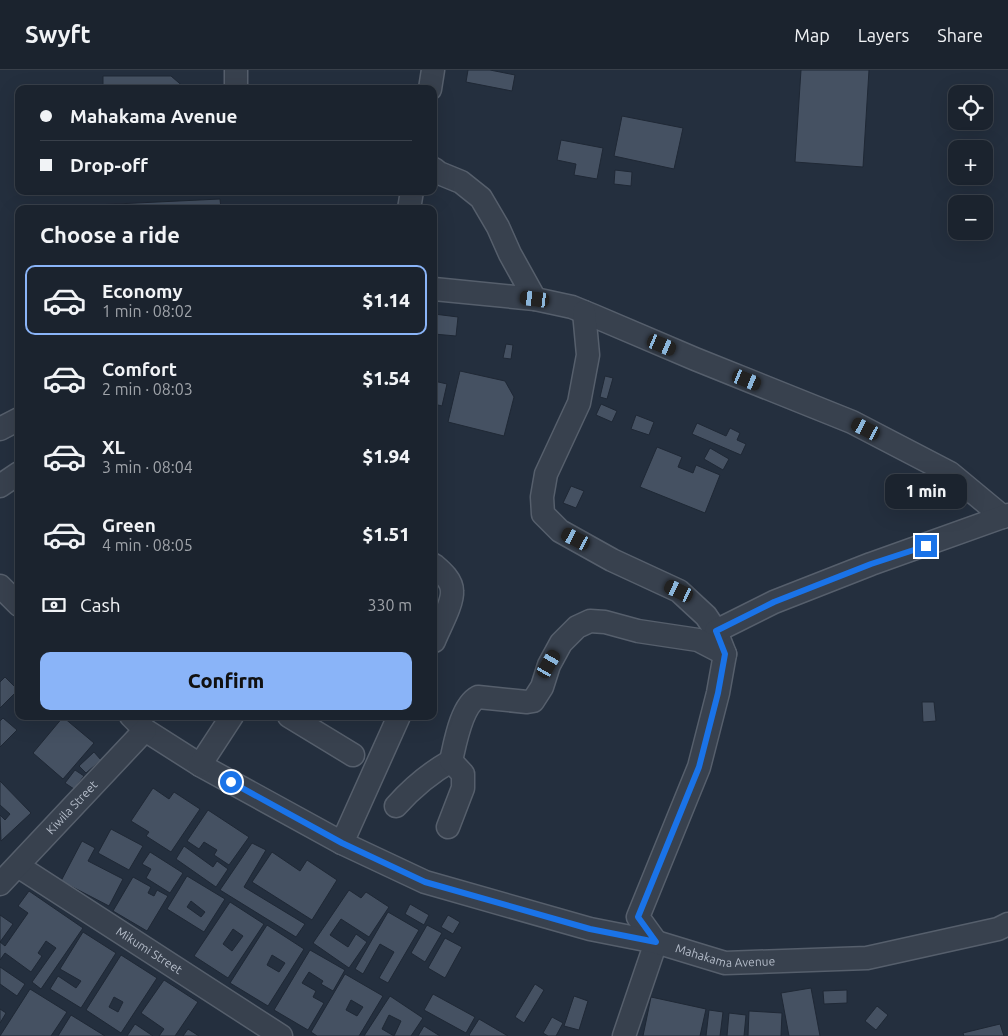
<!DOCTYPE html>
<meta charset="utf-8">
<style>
body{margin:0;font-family:Ubuntu,sans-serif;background:#242b36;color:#f1f3f6;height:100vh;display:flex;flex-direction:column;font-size:19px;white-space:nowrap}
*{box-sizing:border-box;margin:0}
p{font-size:16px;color:#a0a4aa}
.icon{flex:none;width:28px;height:28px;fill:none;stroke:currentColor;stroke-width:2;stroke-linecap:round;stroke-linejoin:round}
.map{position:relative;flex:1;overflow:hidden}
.drawer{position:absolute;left:15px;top:135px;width:422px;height:515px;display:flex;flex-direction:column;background:#1b232e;border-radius:10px;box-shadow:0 5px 20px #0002,0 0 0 1px #39404a}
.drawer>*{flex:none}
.guide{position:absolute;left:15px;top:15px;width:422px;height:110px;border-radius:10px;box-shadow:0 5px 20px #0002,0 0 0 1px #39404a;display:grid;align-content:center;height:110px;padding:0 25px;background:#1b232e}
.buttons{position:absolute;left:948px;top:15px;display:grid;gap:10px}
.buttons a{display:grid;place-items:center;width:45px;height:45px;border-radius:10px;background:#1b232e;box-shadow:0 5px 20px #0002,0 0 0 1px #39404a;font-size:25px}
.end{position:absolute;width:22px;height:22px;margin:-11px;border:6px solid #1a73e8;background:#fff;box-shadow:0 0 0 2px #fff}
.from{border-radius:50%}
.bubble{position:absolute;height:35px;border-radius:10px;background:#1b232e;box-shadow:0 5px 20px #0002,0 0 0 1px #39404a;font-size:16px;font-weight:800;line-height:35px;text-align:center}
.car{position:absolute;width:15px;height:30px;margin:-15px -8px;border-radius:6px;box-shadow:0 0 4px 1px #0007;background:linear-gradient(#222 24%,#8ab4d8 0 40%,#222 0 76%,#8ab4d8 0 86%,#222 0)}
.guide b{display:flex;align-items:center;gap:18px;height:48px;font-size:19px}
.guide b+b{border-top:1px solid #39404a}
.guide i{width:12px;height:12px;background:#f1f3f6}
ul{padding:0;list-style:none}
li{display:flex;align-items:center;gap:15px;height:70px;margin:0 10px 8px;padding:0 15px;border:2px solid transparent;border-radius:10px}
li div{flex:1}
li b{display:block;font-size:19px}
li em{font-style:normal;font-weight:800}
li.current{border-color:#8ab4f8}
li>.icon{width:45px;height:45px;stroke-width:1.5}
h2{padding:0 25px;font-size:22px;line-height:60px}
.pay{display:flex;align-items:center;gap:12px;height:55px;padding:0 25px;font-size:19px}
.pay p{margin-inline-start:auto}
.primary-button{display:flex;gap:10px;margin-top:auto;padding:10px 25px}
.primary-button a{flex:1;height:58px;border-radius:10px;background:#8ab4f8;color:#111;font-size:20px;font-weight:800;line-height:58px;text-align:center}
header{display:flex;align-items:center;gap:30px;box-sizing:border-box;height:70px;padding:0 25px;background:#1b232e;border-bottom:1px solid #39404a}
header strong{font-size:24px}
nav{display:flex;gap:28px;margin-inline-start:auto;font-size:18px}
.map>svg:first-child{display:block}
.building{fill:#455162;stroke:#1f2835;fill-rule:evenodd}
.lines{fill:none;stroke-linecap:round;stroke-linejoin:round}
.minor-casing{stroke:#565f6c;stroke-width:25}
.minor{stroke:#38414e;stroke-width:22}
.route{stroke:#1a73e8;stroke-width:6}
.labels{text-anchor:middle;stroke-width:4;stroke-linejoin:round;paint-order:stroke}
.street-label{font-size:12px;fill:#b4bcc9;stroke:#1d2633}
</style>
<header>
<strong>Swyft</strong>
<nav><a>Map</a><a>Layers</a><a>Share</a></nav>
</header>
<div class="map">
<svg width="1008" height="966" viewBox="0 0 1008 966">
<rect width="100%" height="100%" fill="#242f3e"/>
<path class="building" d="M 468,0 L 490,0 L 515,5 L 512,21 L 466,12 Z
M 801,0 L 869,0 L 863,97 L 795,92 Z
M 103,6 L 171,6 L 186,19 L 103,19 Z
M 622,46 L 683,58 L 674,99 L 614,86 Z
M 561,70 L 603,78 L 597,109 L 574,105 L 576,94 L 557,90 Z
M 615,100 L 632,102 L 631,116 L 614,114 Z
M 220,129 L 221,139 L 95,139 L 95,135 Z
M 434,244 L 458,247 L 456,266 L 434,264 Z
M 506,274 L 513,275 L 511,289 L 503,288 Z
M 460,301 L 505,311 L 514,327 L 504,366 L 448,352 Z
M 605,306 L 613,308 L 607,329 L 600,327 Z
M 434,311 L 447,314 L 442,336 L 434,334 Z
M 601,334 L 617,341 L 612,352 L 596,345 Z
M 636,345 L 654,352 L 649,365 L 631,359 Z
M 697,353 L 726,366 L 730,358 L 740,363 L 737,370 L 746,374 L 741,385 L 692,364 Z
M 657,377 L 682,387 L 678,397 L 693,403 L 696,395 L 720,405 L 705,443 L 640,417 Z
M 710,378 L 729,389 L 723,400 L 704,389 Z
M 571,416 L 584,421 L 576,438 L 563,433 Z
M 5,607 L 18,620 L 0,638 L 0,612 Z
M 922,632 L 934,632 L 936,651 L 923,652 Z
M 63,647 L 94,673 L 63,709 L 33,683 Z
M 3,648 L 17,660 L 0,677 L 0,651 Z
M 94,682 L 101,690 L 86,703 L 79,696 Z
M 75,700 L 84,706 L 74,719 L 65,713 Z
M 0,711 L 31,743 L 1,771 L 0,745 L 5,750 L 10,744 L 0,735 Z
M 153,718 L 169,729 L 174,722 L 200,739 L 171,782 L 146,766 L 149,762 L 131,751 Z
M 208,740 L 249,767 L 229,795 L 214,785 L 217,780 L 204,772 L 199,779 L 187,771 Z
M 111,759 L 143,776 L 129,800 L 98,783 Z
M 82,771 L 95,778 L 88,791 L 123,809 L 109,836 L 61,811 Z
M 252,773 L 266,780 L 244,817 L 305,854 L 296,867 L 220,820 Z
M 184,776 L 213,797 L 217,791 L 228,799 L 216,817 L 176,789 Z
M 150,782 L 183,803 L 170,823 L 146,808 L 151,799 L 142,794 Z
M 272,782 L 300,801 L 307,790 L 337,810 L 312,850 L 252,812 Z
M 187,806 L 225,829 L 204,862 L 167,839 ZM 191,831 L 205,842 L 201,847 L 187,837 Z
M 133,807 L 151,817 L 148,823 L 154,826 L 157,820 L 168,826 L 147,861 L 113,841 Z
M 349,820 L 361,828 L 366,822 L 389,837 L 369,867 L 341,849 L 330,865 L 348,877 L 356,864 L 367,872 L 349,898 L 313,873 Z
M 29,821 L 83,858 L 41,919 L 32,912 L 56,878 L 46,871 L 38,883 L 42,886 L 31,902 L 5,883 L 0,890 L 0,845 L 13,854 L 0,872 L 5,876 L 28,843 L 18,836 Z
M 230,832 L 264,854 L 228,908 L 194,886 ZM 233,859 L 243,866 L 232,881 L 223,874 Z
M 410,834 L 429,845 L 424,855 L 405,844 Z
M 388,842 L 419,860 L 388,913 L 379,908 L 394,882 L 380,874 L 363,904 L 355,899 Z
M 448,845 L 460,852 L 453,864 L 441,857 Z
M 267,855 L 304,879 L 268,936 L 230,913 ZM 272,885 L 285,893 L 279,902 L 267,895 Z
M 427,855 L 442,863 L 425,892 L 411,883 Z
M 83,862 L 116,883 L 81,938 L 50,919 L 58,906 L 76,918 L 81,911 L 60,899 Z
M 445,868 L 462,877 L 445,908 L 428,898 Z
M 310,880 L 345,900 L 333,921 L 321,914 L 323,911 L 309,902 L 302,913 L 316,921 L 313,927 L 324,933 L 308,960 L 274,940 Z
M 121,885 L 157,908 L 121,963 L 86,940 ZM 114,927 L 123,932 L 118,942 L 109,937 Z
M 0,897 L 25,914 L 17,926 L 0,914 Z
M 345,904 L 383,926 L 359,966 L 317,966 L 311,962 ZM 351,930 L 363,937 L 357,946 L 346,940 Z
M 164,910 L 198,932 L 175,966 L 159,966 L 164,959 L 141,943 Z
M 535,914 L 544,920 L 524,953 L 515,947 Z
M 811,918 L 820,966 L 789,966 L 781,923 Z
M 30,919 L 67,942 L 51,966 L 0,966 Z
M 847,920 L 847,933 L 824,934 L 823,921 Z
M 433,924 L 475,947 L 466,963 L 424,940 Z
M 390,926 L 423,948 L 411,966 L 364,966 ZM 389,945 L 401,951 L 394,966 L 382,959 Z
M 574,926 L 588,931 L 579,960 L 564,956 Z
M 651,927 L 706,939 L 700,966 L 643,966 Z
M 877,936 L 888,945 L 876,960 L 865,951 Z
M 0,939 L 6,943 L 0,953 Z
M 709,940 L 723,942 L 720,966 L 706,966 Z
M 749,941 L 782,943 L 781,966 L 748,966 Z
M 729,943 L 746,945 L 744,966 L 727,966 Z
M 71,945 L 105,966 L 58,966 Z
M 552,947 L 563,953 L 556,966 L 548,966 L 543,963 Z
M 479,949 L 508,966 L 470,966 L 469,965 Z
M 135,954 L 153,966 L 127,966 Z
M 1000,954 L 1004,966 L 964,966 L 963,963 Z
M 424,956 L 440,966 L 418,966 Z
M 188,959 L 199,966 L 183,966 Z"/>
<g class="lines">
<defs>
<g id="minor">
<path d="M 236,0 L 236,19"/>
<path d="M 430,19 L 433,0"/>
<path d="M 434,99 L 439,103 L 461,112 L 481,128 L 498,157 L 510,184 L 535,229"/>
<path d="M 409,139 L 412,121"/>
<path d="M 434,219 L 535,229 L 572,237 L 594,246 L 695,289 L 852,352 L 950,403 L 1003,447"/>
<path d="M 584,242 L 588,285 L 579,333 L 546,404 L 542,427 L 543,444 L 560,461 L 612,490 L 679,521 L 706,546 L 716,561 L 725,584 L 718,623 L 699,697 L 638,847 L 656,872 L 624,966"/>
<path d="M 0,359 L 19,349"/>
<path d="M 0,416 L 19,403"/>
<path d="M 434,495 C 441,501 452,510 452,521 C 453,534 439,558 434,571"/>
<path d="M 0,516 L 19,535"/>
<path d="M 716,561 L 774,532 L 871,494 L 1008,445"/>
<path id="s1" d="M 131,646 L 145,660 L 200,695 L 342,773 L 425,812 L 590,859 L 656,872 L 725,893 L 867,888 L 998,859 L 1008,854"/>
<path d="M 289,646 L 353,685"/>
<path d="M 200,695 L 232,646"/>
<path d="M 396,736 C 413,717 430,703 451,691"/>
<path d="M 448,757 L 463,718 L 463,704 L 451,691 C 455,674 461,636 478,627 L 527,632 L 533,631 L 542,617 L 549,595 L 561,573 L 577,557 L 590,551 L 605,552 L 638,561 L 698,570 L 725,584"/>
<path d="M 342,773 L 399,646"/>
<path id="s2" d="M 18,796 L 281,966"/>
<path id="s3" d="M 0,814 L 145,660"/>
</g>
</defs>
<use href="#minor" class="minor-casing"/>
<use href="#minor" class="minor"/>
</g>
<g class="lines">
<path class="route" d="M 231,712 L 342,773 L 425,812 L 590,859 L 656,872 L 638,847 L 699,697 L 718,623 L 725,584 L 716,561 L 774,532 L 871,494 L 926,476"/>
</g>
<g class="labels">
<g class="street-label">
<text dy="4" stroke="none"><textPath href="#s3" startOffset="105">Kiwila Street</textPath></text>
<text dy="4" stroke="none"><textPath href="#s2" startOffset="156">Mikumi Street</textPath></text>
<text dy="4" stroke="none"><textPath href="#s1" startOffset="649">Mahakama Avenue</textPath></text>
</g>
</g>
</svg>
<div class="buttons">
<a><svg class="icon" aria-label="locate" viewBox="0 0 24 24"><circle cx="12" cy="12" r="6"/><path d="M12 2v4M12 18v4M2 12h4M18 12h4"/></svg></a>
<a>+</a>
<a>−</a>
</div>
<i class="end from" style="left:231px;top:712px"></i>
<i class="end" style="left:926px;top:476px"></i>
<div class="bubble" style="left:885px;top:404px;width:82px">1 min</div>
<i class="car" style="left:535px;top:229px;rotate:277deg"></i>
<i class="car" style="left:662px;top:275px;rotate:113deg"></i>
<i class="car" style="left:747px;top:310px;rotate:112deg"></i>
<i class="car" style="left:866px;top:359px;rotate:297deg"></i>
<i class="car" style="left:576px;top:469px;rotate:297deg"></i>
<i class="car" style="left:679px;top:521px;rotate:296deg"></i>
<i class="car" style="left:549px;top:594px;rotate:30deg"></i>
<div class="guide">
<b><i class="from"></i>Mahakama Avenue</b>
<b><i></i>Drop-off</b>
</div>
<section class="drawer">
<h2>Choose a ride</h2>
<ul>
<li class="current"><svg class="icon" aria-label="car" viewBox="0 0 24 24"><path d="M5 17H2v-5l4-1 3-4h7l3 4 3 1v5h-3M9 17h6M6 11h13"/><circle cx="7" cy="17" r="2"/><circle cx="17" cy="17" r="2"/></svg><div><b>Economy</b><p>1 min · 08:02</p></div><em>$1.14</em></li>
<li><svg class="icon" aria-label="car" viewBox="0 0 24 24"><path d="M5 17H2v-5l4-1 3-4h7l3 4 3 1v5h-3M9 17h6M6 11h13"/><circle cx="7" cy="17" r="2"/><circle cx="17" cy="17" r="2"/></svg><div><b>Comfort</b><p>2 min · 08:03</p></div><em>$1.54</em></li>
<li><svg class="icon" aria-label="car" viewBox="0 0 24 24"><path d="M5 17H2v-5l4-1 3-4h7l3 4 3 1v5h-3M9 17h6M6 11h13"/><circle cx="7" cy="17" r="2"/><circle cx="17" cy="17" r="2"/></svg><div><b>XL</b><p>3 min · 08:04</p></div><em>$1.94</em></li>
<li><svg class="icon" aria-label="car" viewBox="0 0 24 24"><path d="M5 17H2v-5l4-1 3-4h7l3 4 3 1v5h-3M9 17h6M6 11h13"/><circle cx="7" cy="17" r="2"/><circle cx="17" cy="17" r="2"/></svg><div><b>Green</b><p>4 min · 08:05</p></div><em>$1.51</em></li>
</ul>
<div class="pay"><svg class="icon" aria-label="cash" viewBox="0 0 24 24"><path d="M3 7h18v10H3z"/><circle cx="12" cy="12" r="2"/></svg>Cash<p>330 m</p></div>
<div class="primary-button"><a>Confirm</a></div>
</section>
</div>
